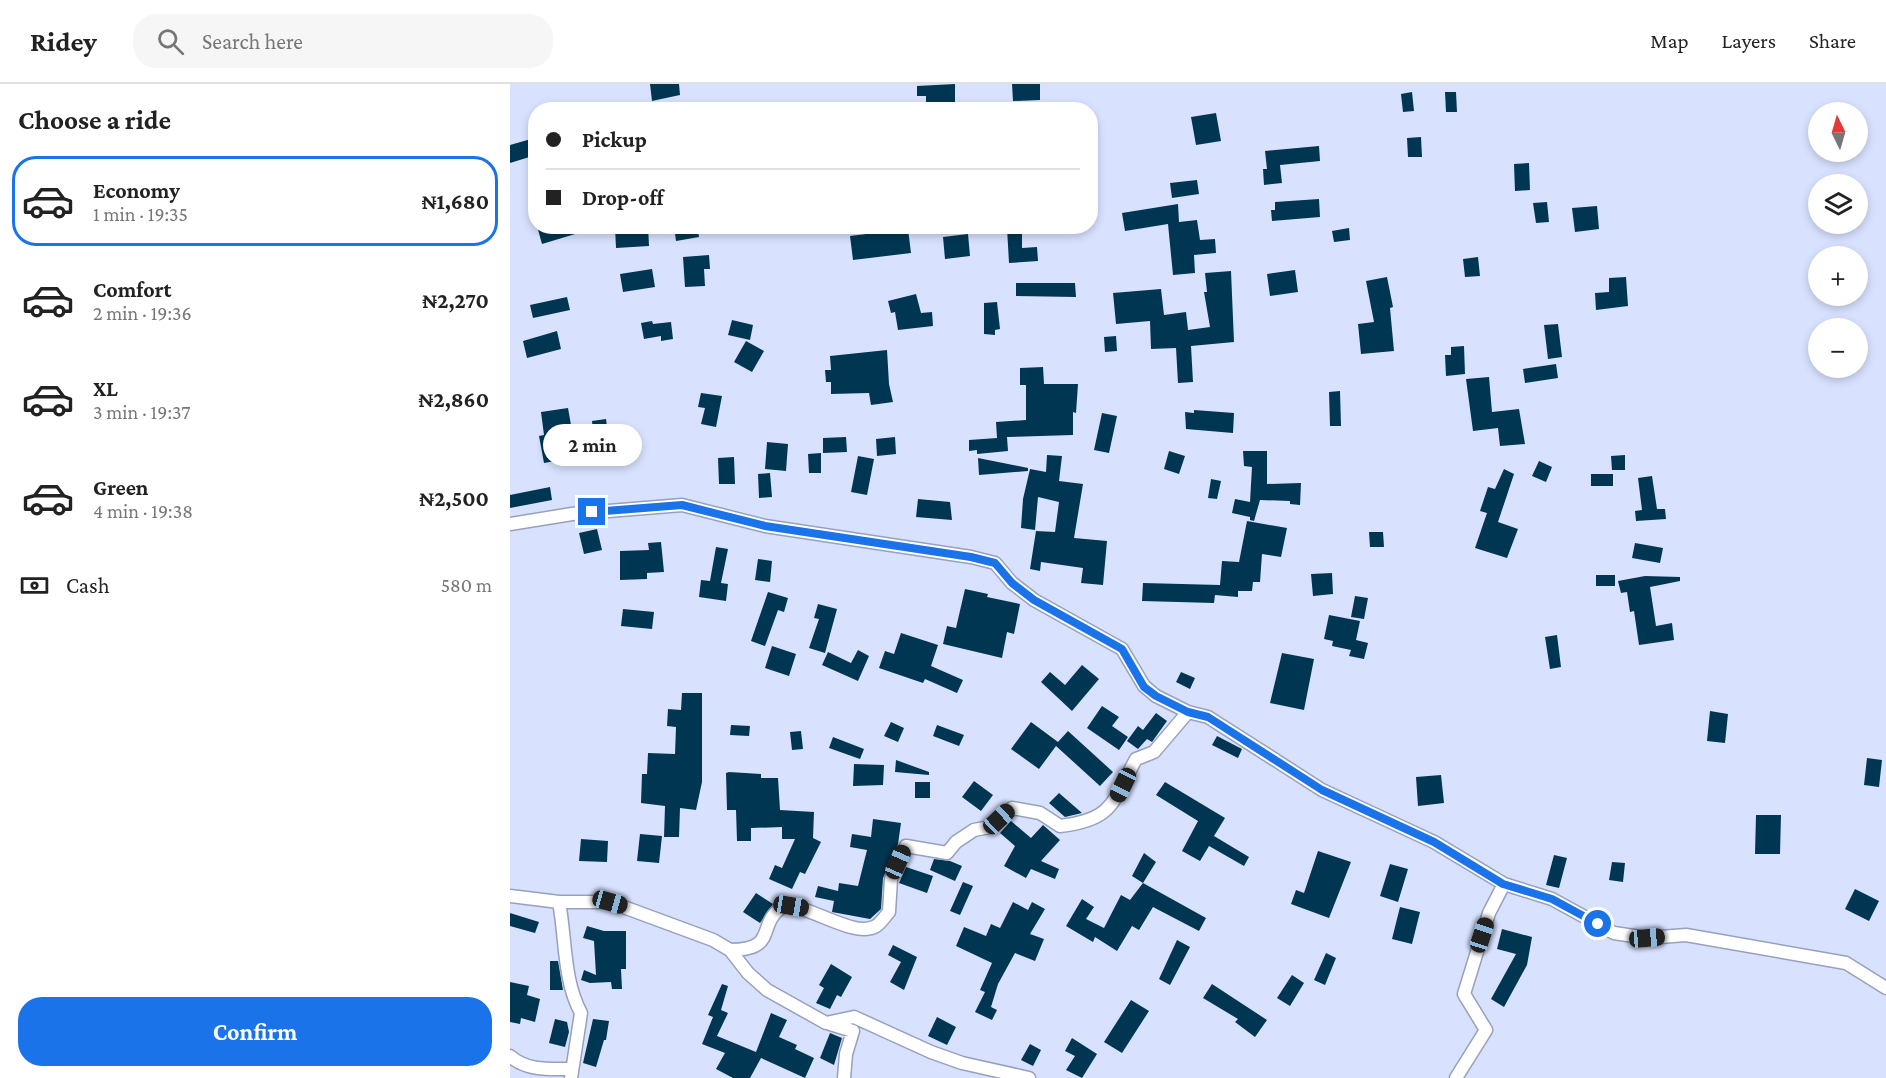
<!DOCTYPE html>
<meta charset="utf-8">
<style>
body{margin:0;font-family:"Crimson Pro",serif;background:#f6f6f6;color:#222;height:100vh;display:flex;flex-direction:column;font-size:22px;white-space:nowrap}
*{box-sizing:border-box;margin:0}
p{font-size:20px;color:#767676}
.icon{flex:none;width:33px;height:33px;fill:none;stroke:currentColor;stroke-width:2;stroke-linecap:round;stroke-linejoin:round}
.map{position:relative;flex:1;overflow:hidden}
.drawer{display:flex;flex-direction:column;background:#fff;width:510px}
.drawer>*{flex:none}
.guide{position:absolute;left:18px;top:18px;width:570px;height:132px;border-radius:24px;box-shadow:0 3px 9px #0003;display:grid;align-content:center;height:132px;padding:0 18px;background:#fff}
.needle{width:39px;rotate:355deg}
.controls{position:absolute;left:1298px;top:18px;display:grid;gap:12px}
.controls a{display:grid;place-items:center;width:60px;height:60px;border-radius:50%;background:#fff;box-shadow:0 3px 9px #0003;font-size:30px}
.end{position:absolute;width:27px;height:27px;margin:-14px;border:8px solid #1a73e8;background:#fff;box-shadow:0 0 0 3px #fff}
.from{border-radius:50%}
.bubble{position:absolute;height:42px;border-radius:21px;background:#fff;box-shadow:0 3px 9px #0003;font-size:20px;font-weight:700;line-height:42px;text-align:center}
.car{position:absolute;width:18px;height:36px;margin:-18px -9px;border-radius:8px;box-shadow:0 0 4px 2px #0007;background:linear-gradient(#222 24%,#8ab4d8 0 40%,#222 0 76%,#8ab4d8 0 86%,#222 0)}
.guide b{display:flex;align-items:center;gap:21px;height:57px;font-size:22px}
.guide b+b{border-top:2px solid #e0e0e0}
.guide i{width:15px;height:15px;background:#222}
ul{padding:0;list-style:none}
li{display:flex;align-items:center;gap:18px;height:90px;margin:0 12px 9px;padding:0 6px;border:3px solid transparent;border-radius:24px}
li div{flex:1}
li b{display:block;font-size:22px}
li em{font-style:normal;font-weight:700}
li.selected{border-color:#1a73e8}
li>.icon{width:54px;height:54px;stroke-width:1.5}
h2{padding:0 18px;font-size:27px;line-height:72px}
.pay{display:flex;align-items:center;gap:15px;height:66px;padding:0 18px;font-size:22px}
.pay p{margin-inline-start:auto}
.primary-button{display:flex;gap:12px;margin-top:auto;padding:12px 18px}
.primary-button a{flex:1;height:69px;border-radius:24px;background:#1a73e8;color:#fff;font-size:24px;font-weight:700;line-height:69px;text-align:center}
header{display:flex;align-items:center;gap:36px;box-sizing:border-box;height:84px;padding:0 30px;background:#fff;border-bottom:2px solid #e0e0e0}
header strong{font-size:28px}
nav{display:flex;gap:33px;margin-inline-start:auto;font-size:21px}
.search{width:420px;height:54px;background:#f6f6f6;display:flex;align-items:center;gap:15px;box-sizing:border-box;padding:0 21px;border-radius:24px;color:#767676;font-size:22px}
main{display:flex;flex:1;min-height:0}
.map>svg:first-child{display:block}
.building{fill:#013652}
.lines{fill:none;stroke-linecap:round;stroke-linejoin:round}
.minor-casing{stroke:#97a0bc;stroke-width:15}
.minor{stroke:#fff;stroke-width:12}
.route{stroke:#1a73e8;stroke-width:8}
</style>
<header>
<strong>Ridey</strong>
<div class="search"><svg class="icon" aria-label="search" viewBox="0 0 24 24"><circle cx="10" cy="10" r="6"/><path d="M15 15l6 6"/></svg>Search here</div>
<nav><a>Map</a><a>Layers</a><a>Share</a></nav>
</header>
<main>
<section class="drawer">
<h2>Choose a ride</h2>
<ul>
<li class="selected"><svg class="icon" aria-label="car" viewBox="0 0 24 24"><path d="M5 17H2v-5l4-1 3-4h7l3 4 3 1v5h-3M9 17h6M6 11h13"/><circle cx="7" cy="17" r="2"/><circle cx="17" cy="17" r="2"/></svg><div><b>Economy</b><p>1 min · 19:35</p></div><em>₦1,680</em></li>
<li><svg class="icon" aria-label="car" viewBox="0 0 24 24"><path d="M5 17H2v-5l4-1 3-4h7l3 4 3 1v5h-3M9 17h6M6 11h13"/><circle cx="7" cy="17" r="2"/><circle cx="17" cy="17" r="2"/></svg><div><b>Comfort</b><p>2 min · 19:36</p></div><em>₦2,270</em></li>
<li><svg class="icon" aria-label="car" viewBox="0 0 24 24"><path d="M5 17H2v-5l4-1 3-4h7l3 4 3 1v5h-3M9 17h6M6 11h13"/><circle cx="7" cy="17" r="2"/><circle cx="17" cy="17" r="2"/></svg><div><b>XL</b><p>3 min · 19:37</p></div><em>₦2,860</em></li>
<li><svg class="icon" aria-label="car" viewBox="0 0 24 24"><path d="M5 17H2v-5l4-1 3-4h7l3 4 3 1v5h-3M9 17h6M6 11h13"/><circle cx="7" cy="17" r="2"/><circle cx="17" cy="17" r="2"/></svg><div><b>Green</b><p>4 min · 19:38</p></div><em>₦2,500</em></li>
</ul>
<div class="pay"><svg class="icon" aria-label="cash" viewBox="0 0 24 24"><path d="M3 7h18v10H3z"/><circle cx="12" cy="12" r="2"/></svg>Cash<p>580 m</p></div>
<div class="primary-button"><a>Confirm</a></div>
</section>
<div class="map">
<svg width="1376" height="994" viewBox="0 0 1376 994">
<rect width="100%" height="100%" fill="#d8e2ff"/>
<path class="building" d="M 140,0 L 169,0 L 170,11 L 142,17 Z
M 445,0 L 445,18 L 416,19 L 416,12 L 407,12 L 407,2 Z
M 502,0 L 530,0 L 530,16 L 503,17 Z
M 902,8 L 904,27 L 893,28 L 891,10 Z
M 935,8 L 946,8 L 947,28 L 936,28 Z
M 706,29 L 711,57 L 686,61 L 681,33 Z
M 911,53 L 912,73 L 898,73 L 897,54 Z
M 21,55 L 23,59 L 26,58 L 26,71 L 0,79 L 0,61 Z
M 809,62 L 810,77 L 770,81 L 772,99 L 754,101 L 753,85 L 757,85 L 755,67 Z
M 1019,79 L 1020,106 L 1005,107 L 1004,80 Z
M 687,96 L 689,110 L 662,114 L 660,99 Z
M 809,115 L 810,133 L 762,137 L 761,126 L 765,126 L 765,118 Z
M 1037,118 L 1039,138 L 1026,139 L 1023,119 Z
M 668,120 L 669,138 L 687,136 L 690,156 L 705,155 L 706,169 L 684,171 L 685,189 L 663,191 L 658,140 L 615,147 L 612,129 Z
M 1087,122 L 1089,145 L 1065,148 L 1062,124 Z
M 27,142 L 85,142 L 85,144 L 32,160 Z
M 138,142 L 139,162 L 106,164 L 105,143 Z
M 164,142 L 187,142 L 189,153 L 166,157 Z
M 497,144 L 512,144 L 512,164 L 527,163 L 528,177 L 499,179 Z
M 839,144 L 840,156 L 824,158 L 822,147 Z
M 398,145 L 401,169 L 343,176 L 340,152 Z
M 458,150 L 460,172 L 435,175 L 433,153 Z
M 199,171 L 200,185 L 194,185 L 195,202 L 175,203 L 173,173 Z
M 968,173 L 970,192 L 955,193 L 953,175 Z
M 142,185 L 145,203 L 113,208 L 110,190 Z
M 785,186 L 788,208 L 760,212 L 757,190 Z
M 721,187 L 724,258 L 681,262 L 683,298 L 668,299 L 666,264 L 641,265 L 640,237 L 606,240 L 603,209 L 651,205 L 654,231 L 676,228 L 678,246 L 700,243 L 694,208 L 697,208 L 695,189 Z
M 877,193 L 883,223 L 880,224 L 884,267 L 851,270 L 848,240 L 864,238 L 856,197 Z
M 1116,193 L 1118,222 L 1086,226 L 1085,209 L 1099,208 L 1099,194 Z
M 506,199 L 565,199 L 566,213 L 506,212 Z
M 406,210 L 411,229 L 422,228 L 423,242 L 388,246 L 385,228 L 381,229 L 378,217 Z
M 57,213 L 60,226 L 23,234 L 20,221 Z
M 487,218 L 490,245 L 485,246 L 485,251 L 474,250 L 474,219 Z
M 222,236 L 243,241 L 240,256 L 218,251 Z
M 142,237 L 143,240 L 161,238 L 163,255 L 151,257 L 151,252 L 134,255 L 131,239 Z
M 1048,240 L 1052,273 L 1038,275 L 1034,241 Z
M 47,247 L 51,265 L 17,274 L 13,257 Z
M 606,252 L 607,267 L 595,268 L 594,253 Z
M 236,257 L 254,267 L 242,288 L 224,278 Z
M 954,262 L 955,290 L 936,292 L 935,271 L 941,271 L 941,263 Z
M 377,266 L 379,300 L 383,318 L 361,321 L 359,309 L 321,310 L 321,298 L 316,298 L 315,286 L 321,286 L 320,272 Z
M 1046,280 L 1048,294 L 1015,299 L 1013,285 Z
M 533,283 L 534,300 L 568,300 L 566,329 L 563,328 L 563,351 L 497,353 L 498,367 L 467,370 L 467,366 L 459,367 L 459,356 L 487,354 L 486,338 L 516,336 L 516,301 L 510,301 L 510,284 Z
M 979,293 L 982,328 L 1009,325 L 1015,360 L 990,362 L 988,344 L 963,347 L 956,295 Z
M 830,307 L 831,342 L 820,342 L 819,308 Z
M 191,309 L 212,312 L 206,343 L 191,340 L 195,324 L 188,323 Z
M 58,324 L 61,341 L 57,341 L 63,370 L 55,372 L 56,375 L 34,379 L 29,352 L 34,351 L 31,328 Z
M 684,326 L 724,329 L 723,349 L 676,345 L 675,328 L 684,329 Z
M 592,329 L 607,332 L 599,369 L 584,366 Z
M 96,335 L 101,375 L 86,377 L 82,337 Z
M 336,353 L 337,368 L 313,369 L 313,354 Z
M 385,353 L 386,370 L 367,372 L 366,355 Z
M 257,358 L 278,360 L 276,387 L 255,385 Z
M 659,367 L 675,372 L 669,390 L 654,385 Z
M 733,367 L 757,367 L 757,400 L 791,399 L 790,421 L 780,420 L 780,417 L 750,416 L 744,437 L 740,436 L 740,433 L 722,429 L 725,415 L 740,418 L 742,383 L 734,382 Z
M 311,369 L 311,389 L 299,389 L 298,370 Z
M 537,371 L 552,372 L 549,397 L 573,400 L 564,454 L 597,457 L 593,501 L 571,499 L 573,484 L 531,478 L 530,487 L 520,485 L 526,447 L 545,448 L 549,418 L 528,413 L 525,446 L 511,444 L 513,415 L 520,385 L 536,388 Z
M 1115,371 L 1115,386 L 1102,386 L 1101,372 Z
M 348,372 L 364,375 L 357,411 L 341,408 Z
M 224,373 L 225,400 L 209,400 L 208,374 Z
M 468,374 L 518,384 L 518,387 L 469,391 Z
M 1029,377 L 1042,383 L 1036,398 L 1022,392 Z
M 994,385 L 1004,390 L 988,438 L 1008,445 L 997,474 L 965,464 L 977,429 L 970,427 L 978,403 L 985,405 Z
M 260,389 L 262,413 L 249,414 L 248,390 Z
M 1081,390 L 1103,390 L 1103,402 L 1081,402 Z
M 1142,392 L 1147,425 L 1155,425 L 1156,435 L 1126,437 L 1125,427 L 1132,426 L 1128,394 Z
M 701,395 L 711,397 L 707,415 L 698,414 Z
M 40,403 L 42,416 L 0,424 L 0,411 Z
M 408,415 L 440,418 L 442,436 L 406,433 Z
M 737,437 L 777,444 L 771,473 L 752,470 L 750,498 L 743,498 L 742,507 L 728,507 L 728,513 L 705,511 L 704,519 L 632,517 L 633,499 L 710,501 L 712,477 L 729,478 Z
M 87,445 L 92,466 L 74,470 L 69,449 Z
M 859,448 L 873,448 L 874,463 L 860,463 Z
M 151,458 L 154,488 L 137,489 L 137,495 L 110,496 L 110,467 L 139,466 L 138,459 Z
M 1125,459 L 1153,464 L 1150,479 L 1122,474 Z
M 206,463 L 218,465 L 211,499 L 218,500 L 216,517 L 189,513 L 191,496 L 200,497 Z
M 248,475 L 262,477 L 260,498 L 245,496 Z
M 822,489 L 823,510 L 803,512 L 801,490 Z
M 1086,491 L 1105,491 L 1105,502 L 1086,502 Z
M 1135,492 L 1170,493 L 1170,497 L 1140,503 L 1146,542 L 1162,539 L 1164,556 L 1129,561 L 1124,527 L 1120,528 L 1117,508 L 1111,509 L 1108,497 Z
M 455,505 L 478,510 L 477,513 L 510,520 L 504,550 L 497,548 L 492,574 L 433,560 L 437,542 L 446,544 Z
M 258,508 L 278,514 L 274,528 L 268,526 L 255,562 L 241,557 Z
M 845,512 L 858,514 L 854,535 L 841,533 Z
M 308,520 L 327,525 L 315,569 L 299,564 L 309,535 L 304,534 Z
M 113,525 L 144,528 L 142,545 L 111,542 Z
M 819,531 L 850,537 L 846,556 L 858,559 L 854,575 L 839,572 L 841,566 L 822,562 L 823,557 L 814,555 Z
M 391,549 L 428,561 L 421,582 L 453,596 L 447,609 L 415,595 L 413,599 L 369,584 L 375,567 L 384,570 Z
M 1047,551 L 1051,583 L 1040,585 L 1035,553 Z
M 262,562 L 286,570 L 279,592 L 255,584 Z
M 348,566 L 359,572 L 348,597 L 312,581 L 318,568 L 341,579 Z
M 772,569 L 804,575 L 794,626 L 760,619 Z
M 572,581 L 589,595 L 562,627 L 531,598 L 540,588 L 555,601 Z
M 671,588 L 685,594 L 680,605 L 666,598 Z
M 172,609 L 192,609 L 192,698 L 186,726 L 170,724 L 169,753 L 154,753 L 155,722 L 131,719 L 132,690 L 137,690 L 138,669 L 165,670 L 166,643 L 157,642 L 158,625 L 171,626 Z
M 592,622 L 609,633 L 602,642 L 618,653 L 609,666 L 577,644 Z
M 1200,627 L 1218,630 L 1215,659 L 1197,657 Z
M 646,629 L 657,637 L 642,658 L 637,655 L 628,665 L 617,657 L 628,642 L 633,646 Z
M 381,638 L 394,644 L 388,658 L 374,652 Z
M 521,638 L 548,658 L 558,647 L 603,688 L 590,702 L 546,662 L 529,685 L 501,665 Z
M 221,641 L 240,642 L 239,652 L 220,651 Z
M 427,641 L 454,651 L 449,662 L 423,652 Z
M 291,647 L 293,665 L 282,666 L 280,648 Z
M 707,652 L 732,665 L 728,674 L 702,661 Z
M 323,653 L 354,665 L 350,675 L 319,664 Z
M 1357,674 L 1372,676 L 1369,703 L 1354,701 Z
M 386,676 L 419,688 L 419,691 L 385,688 Z
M 344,680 L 374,681 L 373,701 L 343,702 Z
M 219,688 L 251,690 L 251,694 L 268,694 L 270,726 L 304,728 L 303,754 L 311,758 L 295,790 L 290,788 L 282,805 L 259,795 L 265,781 L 272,784 L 285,755 L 272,755 L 272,743 L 241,744 L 241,757 L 227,757 L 226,726 L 217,726 L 216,689 Z
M 931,691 L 934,719 L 908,722 L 906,693 Z
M 464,697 L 483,711 L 471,727 L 452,713 Z
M 405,698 L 420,698 L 420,714 L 405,714 Z
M 655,698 L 715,734 L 704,752 L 739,773 L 734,782 L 699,762 L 690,777 L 672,767 L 688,737 L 646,711 Z
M 549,709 L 572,729 L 555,733 L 539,719 Z
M 1246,731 L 1271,731 L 1270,770 L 1245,770 Z
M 363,735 L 391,739 L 388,760 L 373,794 L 371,825 L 360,835 L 322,828 L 324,817 L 305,813 L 308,802 L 328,807 L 329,799 L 348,802 L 357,766 L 340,763 L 342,750 L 361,753 Z
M 501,737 L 521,754 L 533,741 L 550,756 L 531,777 L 549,785 L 545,795 L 521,785 L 516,794 L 494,782 L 505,762 L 490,749 Z
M 130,750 L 152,752 L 149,779 L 127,777 Z
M 71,755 L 98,757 L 97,778 L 69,777 Z
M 808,767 L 841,778 L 819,834 L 781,820 L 786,806 L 794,809 Z
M 634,769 L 646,778 L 633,799 L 622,792 Z
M 1044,771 L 1057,774 L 1049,804 L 1036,801 Z
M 424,775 L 440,777 L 452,782 L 445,797 L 420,786 Z
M 1102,778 L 1115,779 L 1113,798 L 1099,796 Z
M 880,780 L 898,785 L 888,818 L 870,812 Z
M 396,783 L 423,792 L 417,809 L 389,799 Z
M 453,798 L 463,802 L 450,831 L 440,827 Z
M 633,799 L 696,834 L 689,847 L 643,823 L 629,846 L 622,842 L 607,867 L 585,853 L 583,858 L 556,842 L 572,815 L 584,823 L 576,835 L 594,844 L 611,811 L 620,816 Z
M 1345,805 L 1369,817 L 1359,837 L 1335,825 Z
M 246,809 L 263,820 L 250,839 L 233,828 Z
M 503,818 L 518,826 L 522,818 L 535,825 L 520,850 L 534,855 L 525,877 L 505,869 L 488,900 L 481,923 L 487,926 L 482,936 L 465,928 L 475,908 L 470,906 L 482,879 L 446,862 L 454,843 L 476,852 L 481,840 L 490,844 Z
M 890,823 L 910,828 L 902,860 L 882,855 Z
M 0,829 L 29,838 L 25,849 L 0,842 Z
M 77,842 L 94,847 L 116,847 L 116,885 L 111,885 L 112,905 L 102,905 L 101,898 L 80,899 L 71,896 L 74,886 L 86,891 L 84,857 L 73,854 Z
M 992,845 L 1022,853 L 1017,881 L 994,923 L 981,915 L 1006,870 L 987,865 Z
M 667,856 L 680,863 L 660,901 L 649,895 Z
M 383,861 L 407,873 L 394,906 L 380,898 L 391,878 L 378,871 Z
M 816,869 L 826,874 L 815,901 L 804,896 Z
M 40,877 L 48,877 L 53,906 L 40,906 Z
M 321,880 L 342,893 L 331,913 L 327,911 L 320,925 L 306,919 L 314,904 L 309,901 Z
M 782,891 L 794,899 L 780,922 L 767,914 Z
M 0,898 L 19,902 L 17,911 L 30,915 L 25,938 L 11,934 L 10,940 L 0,938 Z
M 212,900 L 218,902 L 211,926 L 218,929 L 207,952 L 246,968 L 261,929 L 277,936 L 269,953 L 287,961 L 285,965 L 304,974 L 295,994 L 251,974 L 240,994 L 223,994 L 206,985 L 215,969 L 192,960 L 203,933 L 198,931 Z
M 702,900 L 757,936 L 745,953 L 725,938 L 728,935 L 693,914 Z
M 621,916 L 639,927 L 612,969 L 594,958 Z
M 427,933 L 446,943 L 437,961 L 418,952 Z
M 45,935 L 57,938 L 59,948 L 55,963 L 39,959 Z
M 83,935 L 99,937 L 96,956 L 94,956 L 86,983 L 73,979 Z
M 320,949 L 332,954 L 324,981 L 310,974 Z
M 562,954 L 587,970 L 572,994 L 556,986 L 565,972 L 555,967 Z
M 520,960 L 531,966 L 523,982 L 511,976 Z"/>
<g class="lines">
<defs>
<path id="minor" d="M 0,440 L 62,430 L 172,421 L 255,442 L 461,473 L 485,479 L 502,499 L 524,516 L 612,565 L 634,602 L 646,612 L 678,628 L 698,633 L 812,706 L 924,758 L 994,800 L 1042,815 L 1104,849 L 1137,854 L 1176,851 L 1336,879 L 1376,904
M 0,812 L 49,818 L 100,818 L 203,856 L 220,866 L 238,889 L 257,906 L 316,939 L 344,933 L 421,968 L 452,979 L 519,994
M 49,818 C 56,855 53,896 71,929 L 61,994
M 220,866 C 270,866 245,839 274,822 C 301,821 344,855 366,842 C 371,839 375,832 379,828 L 381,795 L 396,762 L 437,769 L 446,758 L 464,746 L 480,743 L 502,724 L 530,729 L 550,742 C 604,736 603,717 626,675 L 644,668 L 678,628
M 320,940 L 343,947 L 336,970 L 334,994
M 0,972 C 17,987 39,985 61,985
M 946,994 L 976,946 L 954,910 L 979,829 L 994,800"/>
</defs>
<use href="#minor" class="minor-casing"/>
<use href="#minor" class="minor"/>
</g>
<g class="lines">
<path class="route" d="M 82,428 L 172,421 L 255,442 L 461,473 L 485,479 L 502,499 L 524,516 L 612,565 L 634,603 L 646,612 L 678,628 L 698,633 L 812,706 L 924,758 L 993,800 L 1042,815 L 1088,840"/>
</g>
</svg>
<div class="controls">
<a><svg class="needle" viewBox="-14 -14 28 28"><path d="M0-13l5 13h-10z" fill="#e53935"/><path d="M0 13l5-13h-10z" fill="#767676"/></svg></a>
<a><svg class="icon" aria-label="layers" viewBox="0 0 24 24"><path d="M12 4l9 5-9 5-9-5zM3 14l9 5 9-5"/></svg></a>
<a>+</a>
<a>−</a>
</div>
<i class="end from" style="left:1088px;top:840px"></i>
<i class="end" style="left:82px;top:428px"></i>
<div class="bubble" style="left:33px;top:340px;width:99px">2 min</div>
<i class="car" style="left:613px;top:701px;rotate:206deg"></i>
<i class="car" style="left:489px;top:735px;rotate:47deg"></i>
<i class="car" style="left:388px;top:778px;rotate:24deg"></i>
<i class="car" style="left:100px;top:818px;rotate:106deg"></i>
<i class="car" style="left:281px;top:822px;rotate:99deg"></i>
<i class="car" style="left:972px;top:851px;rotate:18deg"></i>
<i class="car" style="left:1137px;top:854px;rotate:85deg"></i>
<div class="guide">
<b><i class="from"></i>Pickup</b>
<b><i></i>Drop-off</b>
</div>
</div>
</main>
